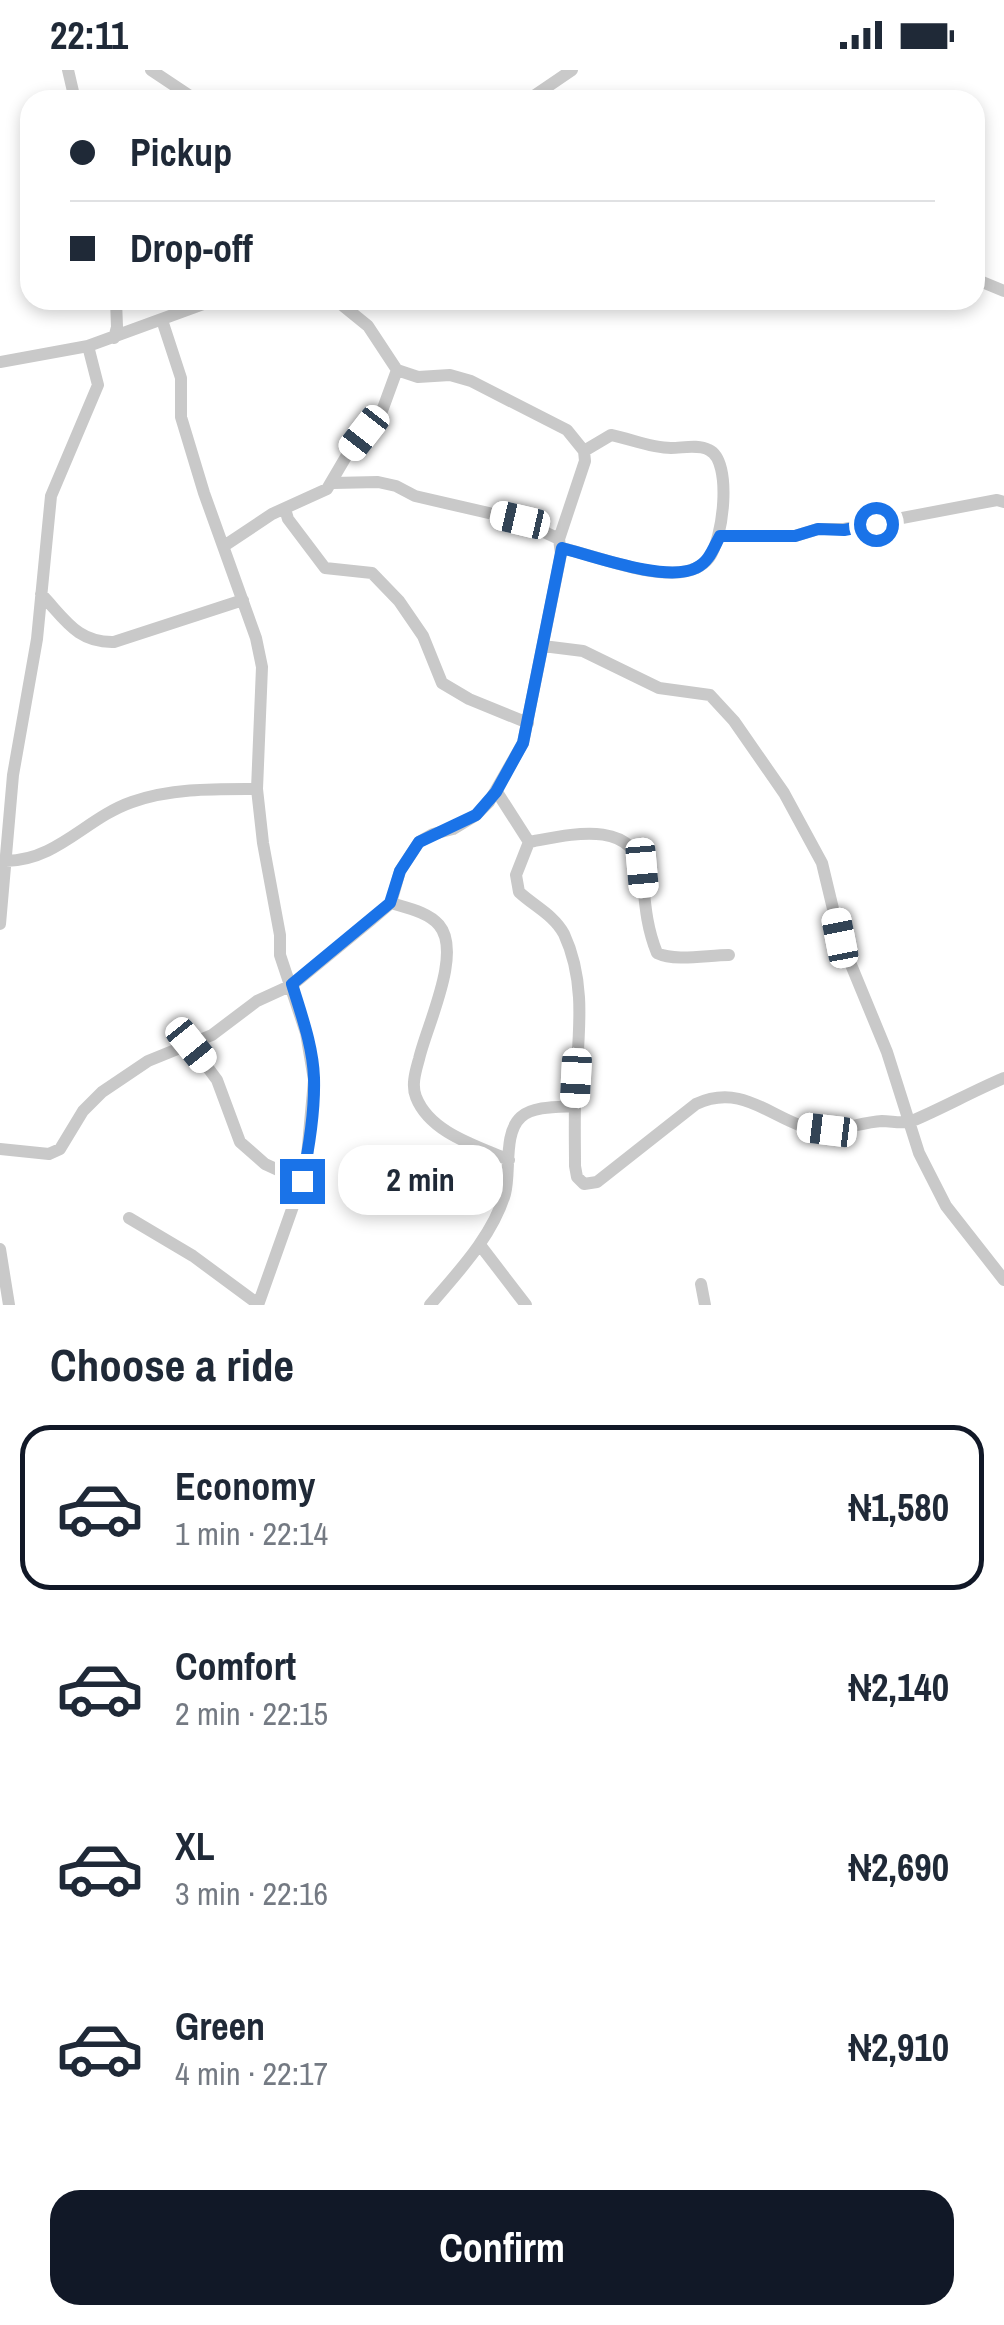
<!DOCTYPE html>
<meta charset="utf-8">
<style>
body{margin:0;font-family:"Archivo Narrow",sans-serif;background:#f2f2f3;color:#1f2937;height:100vh;display:flex;flex-direction:column;font-size:38px;white-space:nowrap}
*{box-sizing:border-box;margin:0}
p{font-size:32px;color:#747a83}
.icon{flex:none;width:55px;height:55px;fill:none;stroke:currentColor;stroke-width:2;stroke-linecap:round;stroke-linejoin:round}
.map{position:relative;height:1235px;overflow:hidden}
.panel{display:flex;flex-direction:column;background:#fff;flex:1}
.panel>*{flex:none}
.top-card{position:absolute;left:20px;top:20px;width:965px;height:220px;border-radius:30px;box-shadow:0 5px 15px #0003;display:grid;align-content:center;height:220px;padding:0 50px;background:#fff}
.end{position:absolute;width:45px;height:45px;margin:-22px;border:12px solid #1a73e8;background:#fff;box-shadow:0 0 0 5px #fff}
.from{border-radius:50%}
.bubble{position:absolute;height:70px;border-radius:30px;background:#fff;box-shadow:0 5px 15px #0003;font-size:32px;font-weight:700;line-height:70px;text-align:center}
.car{position:absolute;width:30px;height:60px;margin:-30px -15px;border-radius:12px;box-shadow:0 0 8px 2px #0007;background:linear-gradient(#fff 24%,#345 0 40%,#fff 0 76%,#345 0 86%,#fff 0)}
.top-card b{display:flex;align-items:center;gap:35px;height:95px;font-size:38px}
.top-card b+b{border-top:2px solid #e0e1e3}
.top-card i{width:25px;height:25px;background:#1f2937}
ul{padding:0;list-style:none}
li{display:flex;align-items:center;gap:30px;height:165px;margin:0 20px 15px;padding:0 30px;border:5px solid transparent;border-radius:30px}
li div{flex:1}
li b{display:block;font-size:38px}
li em{font-style:normal;font-weight:700}
li.active{border-color:#111827}
li>.icon{width:90px;height:90px;stroke-width:1.5}
h2{padding:0 50px;font-size:45px;line-height:120px}
.primary-button{display:flex;gap:20px;margin-top:auto;padding:20px 50px}
.primary-button a{flex:1;height:115px;border-radius:30px;background:#111827;color:#fff;font-size:40px;font-weight:700;line-height:115px;text-align:center}
.status{display:flex;justify-content:space-between;align-items:center;height:70px;padding:0 50px;background:#fff;direction:ltr}
.status svg{height:28px;fill:currentColor}
.map>svg:first-child{display:block}
.lines{fill:none;stroke-linecap:round;stroke-linejoin:round}
.minor{stroke:#c9c9c9;stroke-width:12}
.route{stroke:#1a73e8;stroke-width:12}
</style>
<div class="status"><b>22:11</b><svg viewBox="0 0 49 12"><path d="M0 12V9h3v3zM5 12V6h3v6zM10 12V3h3v9zM15 12V0h3v12zM26 1h20v11H26zM47 4h2v5h-2z"/></svg></div>
<div class="map">
<svg width="1004" height="1235" viewBox="0 0 1004 1235">
<rect width="100%" height="100%" fill="#fff"/>
<g class="lines">
<path class="minor" d="M 68,0 L 75,30
M 151,0 L 196,30
M 528,30 L 572,0
M 975,209 L 1004,221
M 162,250 L 181,308 L 181,347 L 204,423 L 256,568 L 262,597 L 257,719 L 263,773 L 280,865 L 280,885 L 306,963 L 314,1010 L 307,1086 L 302,1111 L 258,1235
M 114,268 L 117,257 L 116,230
M 0,292 L 88,276 L 214,230
M 333,413 L 378,412 L 396,416 L 415,426 L 519,450 L 559,469
M 285,439 L 288,449 L 325,498 L 372,503 L 399,531 L 423,566 L 442,613 L 469,629 L 528,653
M 720,466 L 795,466 L 818,459 L 844,459 L 997,430 L 1004,432
M 224,476 L 272,444 L 327,419 L 347,385 L 382,341 L 397,300
M 562,478 C 595,486 649,507 682,502 C 692,501 703,496 709,488 C 723,470 733,391 709,380 C 698,374 683,378 671,378 C 651,378 631,369 611,365 L 584,381
M 41,524 C 65,549 77,573 114,572 L 243,530
M 543,576 L 583,581 L 659,618 L 710,625 L 734,651 L 784,723 L 822,793 L 840,868 L 887,982 L 919,1083 L 946,1136 L 1004,1210
M 497,722 L 529,772
M 529,772 L 516,805 L 519,822 C 534,836 554,845 564,864 C 586,911 579,961 576,1010 C 574,1039 575,1067 575,1096 L 577,1107 L 584,1114 L 597,1112 L 696,1034 C 750,1009 780,1062 828,1060 C 846,1059 864,1052 882,1051 C 892,1051 903,1054 912,1051 C 943,1038 973,1021 1004,1008
M 529,772 C 568,765 635,747 642,804 C 645,832 646,856 657,883 C 676,892 707,885 729,885
M 6,791 C 58,790 86,748 132,732 C 172,718 215,719 257,719
M 391,833 C 407,838 428,842 439,855 C 463,883 426,957 419,989 C 416,1000 411,1015 416,1027 C 430,1063 477,1076 509,1090
M 0,854 L 13,705 L 37,569 L 51,426 L 98,315 L 88,276
M 191,975 L 217,1010 L 240,1072 L 265,1094 L 302,1111
M 0,1079 L 49,1084 L 60,1079 L 83,1041 L 102,1022 L 148,991 L 212,965 L 257,931 L 292,915 L 371,850 L 391,833 L 400,801 L 419,772 L 433,764 L 453,759 L 476,745 L 489,732 L 523,673 L 561,484 L 559,469 L 585,391 L 584,381 L 567,360 L 471,311 L 450,305 L 418,307 L 397,300 L 368,256 L 336,230
M 129,1148 L 193,1186 L 258,1234
M 480,1175 L 526,1235
M 0,1179 L 9,1235
M 701,1214 L 705,1235
M 430,1235 C 458,1202 492,1167 505,1124 C 511,1102 503,1063 521,1047 C 533,1036 559,1037 575,1036"/>
</g>
<g class="lines">
<path class="route" d="M 302,1111 C 309,1078 315,1042 314,1008 C 313,976 301,944 292,914 L 390,833 L 400,801 L 419,772 L 476,745 L 496,722 L 523,673 L 562,478 C 593,486 667,513 696,498 C 709,492 713,479 720,466 L 795,466 L 818,459 L 844,460 L 876,454"/>
</g>
</svg>
<i class="end from" style="left:876px;top:454px"></i>
<i class="end" style="left:302px;top:1111px"></i>
<div class="bubble" style="left:338px;top:1075px;width:165px">2 min</div>
<i class="car" style="left:364px;top:363px;rotate:218deg"></i>
<i class="car" style="left:520px;top:450px;rotate:283deg"></i>
<i class="car" style="left:642px;top:798px;rotate:175deg"></i>
<i class="car" style="left:840px;top:868px;rotate:349deg"></i>
<i class="car" style="left:191px;top:975px;rotate:141deg"></i>
<i class="car" style="left:576px;top:1008px;rotate:183deg"></i>
<i class="car" style="left:827px;top:1060px;rotate:277deg"></i>
<div class="top-card">
<b><i class="from"></i>Pickup</b>
<b><i></i>Drop-off</b>
</div>
</div>
<section class="panel">
<h2>Choose a ride</h2>
<ul>
<li class="active"><svg class="icon" aria-label="car" viewBox="0 0 24 24"><path d="M5 17H2v-5l4-1 3-4h7l3 4 3 1v5h-3M9 17h6M6 11h13"/><circle cx="7" cy="17" r="2"/><circle cx="17" cy="17" r="2"/></svg><div><b>Economy</b><p>1 min · 22:14</p></div><em>₦1,580</em></li>
<li><svg class="icon" aria-label="car" viewBox="0 0 24 24"><path d="M5 17H2v-5l4-1 3-4h7l3 4 3 1v5h-3M9 17h6M6 11h13"/><circle cx="7" cy="17" r="2"/><circle cx="17" cy="17" r="2"/></svg><div><b>Comfort</b><p>2 min · 22:15</p></div><em>₦2,140</em></li>
<li><svg class="icon" aria-label="car" viewBox="0 0 24 24"><path d="M5 17H2v-5l4-1 3-4h7l3 4 3 1v5h-3M9 17h6M6 11h13"/><circle cx="7" cy="17" r="2"/><circle cx="17" cy="17" r="2"/></svg><div><b>XL</b><p>3 min · 22:16</p></div><em>₦2,690</em></li>
<li><svg class="icon" aria-label="car" viewBox="0 0 24 24"><path d="M5 17H2v-5l4-1 3-4h7l3 4 3 1v5h-3M9 17h6M6 11h13"/><circle cx="7" cy="17" r="2"/><circle cx="17" cy="17" r="2"/></svg><div><b>Green</b><p>4 min · 22:17</p></div><em>₦2,910</em></li>
</ul>
<div class="primary-button"><a>Confirm</a></div>
</section>
